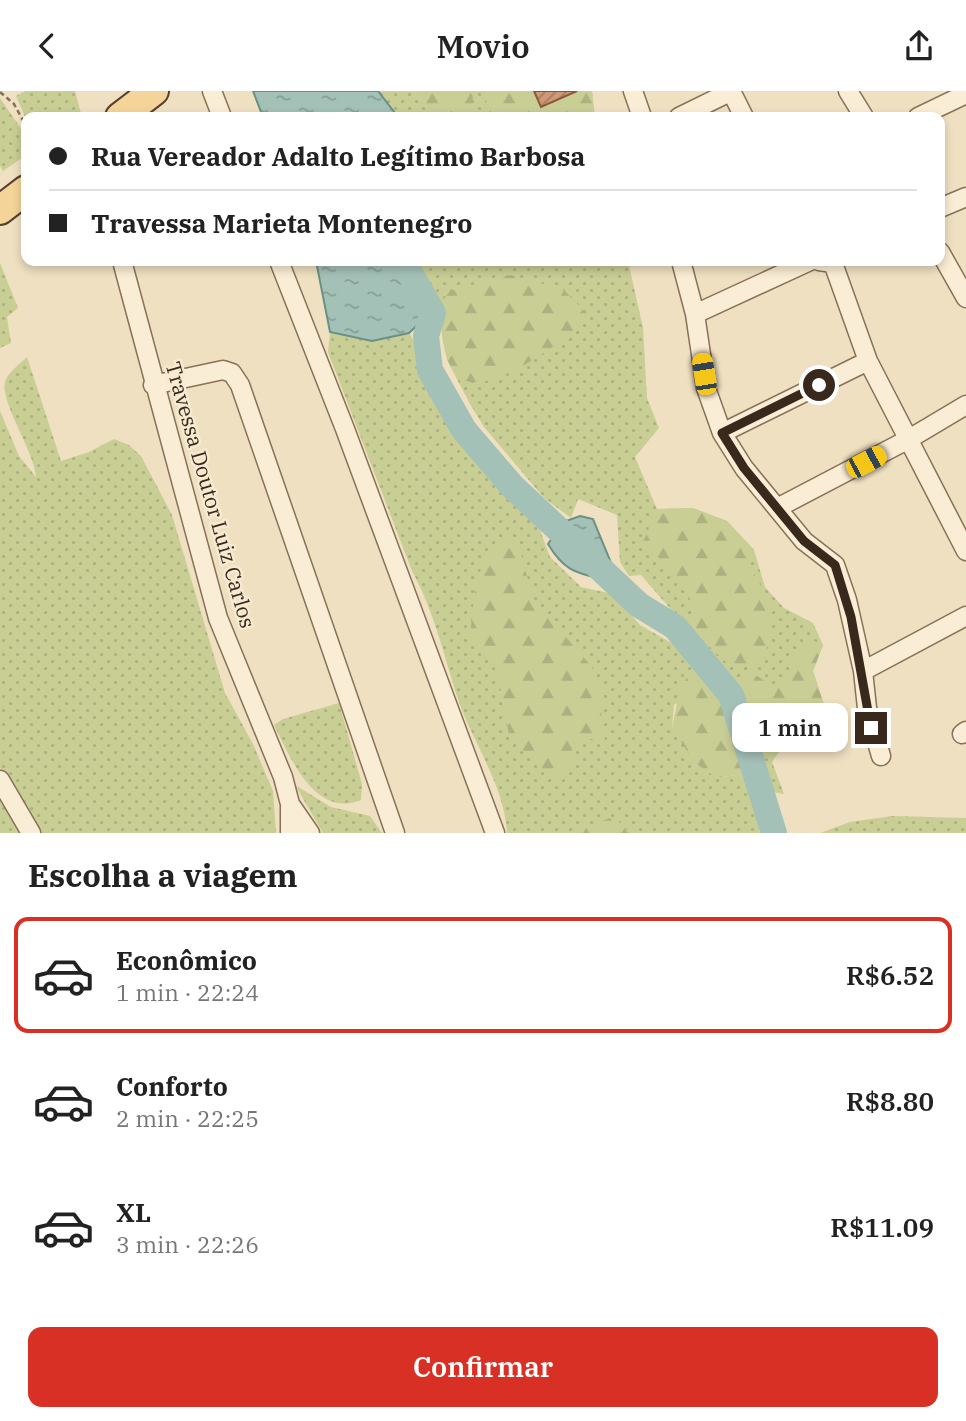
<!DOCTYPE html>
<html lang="pt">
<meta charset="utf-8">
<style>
body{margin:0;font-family:"IBM Plex Serif",serif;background:#f6f6f6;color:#222;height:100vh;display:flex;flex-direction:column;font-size:26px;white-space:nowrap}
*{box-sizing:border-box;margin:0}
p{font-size:23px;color:#767676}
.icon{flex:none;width:38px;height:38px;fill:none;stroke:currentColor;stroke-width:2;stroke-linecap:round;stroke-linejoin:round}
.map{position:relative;height:742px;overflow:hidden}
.drawer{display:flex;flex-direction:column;background:#fff;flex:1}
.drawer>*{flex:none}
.banner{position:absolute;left:21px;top:21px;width:924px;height:154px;border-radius:14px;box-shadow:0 4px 10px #0003;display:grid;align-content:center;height:154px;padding:0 28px;background:#fff}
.end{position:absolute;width:32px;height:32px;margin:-16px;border:9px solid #39291d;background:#fff;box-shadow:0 0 0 4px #fff}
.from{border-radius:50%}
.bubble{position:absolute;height:49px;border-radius:14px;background:#fff;box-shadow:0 4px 10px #0003;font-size:23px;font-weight:600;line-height:49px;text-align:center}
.car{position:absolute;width:21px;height:42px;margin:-21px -10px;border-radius:9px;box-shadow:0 0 5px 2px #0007;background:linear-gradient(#f5c518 24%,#345 0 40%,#f5c518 0 76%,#345 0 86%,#f5c518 0)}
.banner b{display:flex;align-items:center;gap:24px;height:66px;font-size:26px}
.banner b+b{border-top:2px solid #e0e0e0}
.banner i{width:18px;height:18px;background:#222}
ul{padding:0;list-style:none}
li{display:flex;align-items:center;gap:21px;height:116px;margin:0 14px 10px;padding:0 14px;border:4px solid transparent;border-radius:14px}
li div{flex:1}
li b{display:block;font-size:26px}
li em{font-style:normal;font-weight:600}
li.current{border-color:#d93025}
li>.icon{width:63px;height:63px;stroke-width:1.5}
h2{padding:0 28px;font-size:32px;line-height:84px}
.button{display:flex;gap:14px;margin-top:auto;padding:14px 28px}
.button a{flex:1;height:80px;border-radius:14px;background:#d93025;color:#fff;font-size:28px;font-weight:600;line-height:80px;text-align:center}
header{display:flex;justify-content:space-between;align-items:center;height:91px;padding:0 28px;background:#fff;font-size:32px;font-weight:600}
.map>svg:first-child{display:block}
.green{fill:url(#green-dots)}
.forest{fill:url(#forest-firs)}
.water{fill:url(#water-ripples);stroke:#6b9085;stroke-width:2}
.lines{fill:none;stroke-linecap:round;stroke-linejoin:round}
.river{stroke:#a4c1b8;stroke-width:26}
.building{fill:url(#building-hatch);stroke:#89593d;stroke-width:2}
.street-casing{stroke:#897158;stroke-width:21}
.primary-casing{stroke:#573f2d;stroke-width:32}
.path{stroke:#897158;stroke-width:2.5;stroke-dasharray:5 3.5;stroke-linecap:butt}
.street{stroke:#faedd5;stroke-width:18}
.primary{stroke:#f4d498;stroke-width:28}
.route{stroke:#39291d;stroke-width:9}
.labels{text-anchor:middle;stroke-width:5;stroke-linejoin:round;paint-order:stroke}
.street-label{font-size:21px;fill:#39291d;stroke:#f6ead1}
</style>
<header><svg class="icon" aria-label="back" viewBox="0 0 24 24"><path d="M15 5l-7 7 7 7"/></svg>Movio<svg class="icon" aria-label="share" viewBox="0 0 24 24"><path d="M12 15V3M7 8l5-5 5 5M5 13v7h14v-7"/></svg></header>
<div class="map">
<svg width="966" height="742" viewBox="0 0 966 742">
<defs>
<pattern id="green-dots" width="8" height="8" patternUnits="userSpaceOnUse" patternTransform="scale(1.75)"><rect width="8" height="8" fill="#c9ce95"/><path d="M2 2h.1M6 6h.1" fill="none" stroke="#adb180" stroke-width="1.8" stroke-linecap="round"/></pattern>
<pattern id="forest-firs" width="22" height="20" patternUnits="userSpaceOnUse" patternTransform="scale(1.75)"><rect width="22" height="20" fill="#c9ce95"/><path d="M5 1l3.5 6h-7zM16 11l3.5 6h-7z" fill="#adb180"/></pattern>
<pattern id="water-ripples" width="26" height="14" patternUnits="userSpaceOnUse" patternTransform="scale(1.75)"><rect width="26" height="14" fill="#a4c1b8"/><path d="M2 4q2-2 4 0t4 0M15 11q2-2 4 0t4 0" fill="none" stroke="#879d95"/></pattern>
<pattern id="building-hatch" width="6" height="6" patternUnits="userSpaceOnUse" patternTransform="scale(1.75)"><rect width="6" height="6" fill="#cf9876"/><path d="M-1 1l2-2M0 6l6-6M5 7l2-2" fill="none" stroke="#a97c60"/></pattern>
</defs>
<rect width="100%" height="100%" fill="#efe0c1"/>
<path class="green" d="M 25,0 L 75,0 L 82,26 L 26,28 L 16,5 Z
M 378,0 L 592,0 L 595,26 L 398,26 Z
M 0,7 L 26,45 L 26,64 L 3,80 L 0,75 Z
M 413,170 L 628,170 L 643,237 L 647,307 L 659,337 L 635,366 L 657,418 L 693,417 L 727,430 L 754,459 L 765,496 L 784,517 L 813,532 L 823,554 L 813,580 L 826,620 C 809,640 785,649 772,671 L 784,703 L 771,701 L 727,583 L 641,484 L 629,485 L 620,471 L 617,424 L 578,408 L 571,427 L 544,407 L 484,336 L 470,313 L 447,269 L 439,214 Z
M 0,172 L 18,217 L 7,226 L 11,252 L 0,257 Z
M 330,241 L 372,250 L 409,242 L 419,258 L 426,297 L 445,328 L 471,367 L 540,439 L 550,466 L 581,496 L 613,503 L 640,534 L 675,554 L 695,581 L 694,602 L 674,614 L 672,637 L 717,687 L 749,682 L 760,742 L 507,742 C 505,697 474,653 459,611 C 444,566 435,522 412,480 L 328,261 Z
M 27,266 L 61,370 L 89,361 L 114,348 L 129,354 L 141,365 L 172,424 L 225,602 L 253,653 L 273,700 L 276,742 L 38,742 L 0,677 L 0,320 L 19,365 L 36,386 C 34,360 0,311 5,291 C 7,282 20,273 27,266 Z
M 339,612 L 362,693 L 361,709 C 315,728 290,666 274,634 L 283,628 Z
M 0,688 L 26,742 L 0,742 Z
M 295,694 L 331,716 L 370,725 L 382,742 L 323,742 Z
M 892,725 L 966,727 L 966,742 L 820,742 L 850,731 Z"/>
<path class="forest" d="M 418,0 L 473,0 L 472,26 L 432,26 Z
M 487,0 L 592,0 L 594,26 L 485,26 Z
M 511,184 L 564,199 L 590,226 C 569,246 486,310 459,286 C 441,270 442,237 439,214 L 450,200 Z
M 693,417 L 727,430 L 754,459 L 746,467 L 768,509 L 773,531 L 764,570 L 731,576 L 693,540 L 692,511 L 675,483 L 643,451 L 657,418 Z
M 508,448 L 521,463 L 533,508 L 591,575 L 603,601 L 601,628 L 605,648 L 580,648 L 572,656 L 575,676 L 563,689 L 543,681 L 509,644 L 497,580 L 470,546 C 474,513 473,462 508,448 Z
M 812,549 L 823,554 L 813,580 L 826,620 C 809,640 785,649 772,671 L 757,661 L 735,602 L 748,579 L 774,596 L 791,584 L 788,565 Z
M 698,572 L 726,606 L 749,682 L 717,687 L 695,672 L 672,637 L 680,596 Z
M 613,726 L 632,742 L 568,742 Z"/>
<path class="water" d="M 253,0 L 378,0 L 398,26 L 263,26 Z
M 316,170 L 413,170 L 439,214 L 409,242 L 372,250 L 330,241 Z
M 580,425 L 593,428 L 612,474 L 602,488 C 574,482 563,478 548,453 L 563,431 Z"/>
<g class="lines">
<path class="river" d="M 403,170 L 433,222 L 426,245 L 430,279 L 464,339 L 512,395 L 639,514 L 675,536 L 731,604 L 774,742"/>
</g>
<path class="building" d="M 534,0 L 577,0 L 541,16 Z"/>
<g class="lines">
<defs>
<path id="street" d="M 212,0 L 222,26
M 633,0 L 642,26
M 731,0 L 744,26
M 848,0 L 864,26
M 679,26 L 732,0
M 918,26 L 966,3
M 940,117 L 966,106
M 940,161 L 966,207
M 122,170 L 218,527 L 283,686 L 290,713 L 290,742
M 279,170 L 345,338 L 495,742
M 681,170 L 695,223 L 706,297 L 722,342 L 744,377 L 804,450 L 835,474 L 847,509 L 863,580 L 867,617 L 881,665
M 819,170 L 833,172 L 868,270 L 966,460
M 695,223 L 810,170
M 153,294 L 223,279 L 232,282 L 240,294 L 395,742
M 722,342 L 868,270
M 779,416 L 909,348 L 966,314
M 863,580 L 966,525
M 962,643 L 966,640
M 0,689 L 31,742
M 290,713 L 310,742"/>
<path id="primary" d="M 120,26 L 154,0
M 0,119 L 26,99"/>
</defs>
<use href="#street" class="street-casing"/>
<use href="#primary" class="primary-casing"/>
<path class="path" d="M 0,1 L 14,13 L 26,35"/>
<use href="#street" class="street"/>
<use href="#primary" class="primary"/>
</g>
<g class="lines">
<path class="route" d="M 819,294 L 722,342 L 744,377 L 804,450 L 835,474 L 851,526 L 871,637"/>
</g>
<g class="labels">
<g class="street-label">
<text transform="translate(210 404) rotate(74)" y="7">Travessa Doutor Luiz Carlos</text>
</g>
</g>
</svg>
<i class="end from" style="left:819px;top:294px"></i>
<i class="end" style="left:871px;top:637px"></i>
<div class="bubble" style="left:732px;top:612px;width:116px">1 min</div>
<i class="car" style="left:704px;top:283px;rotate:351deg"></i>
<i class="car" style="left:866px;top:371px;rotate:62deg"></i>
<div class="banner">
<b><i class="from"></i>Rua Vereador Adalto Legítimo Barbosa</b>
<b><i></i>Travessa Marieta Montenegro</b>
</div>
</div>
<section class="drawer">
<h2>Escolha a viagem</h2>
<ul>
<li class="current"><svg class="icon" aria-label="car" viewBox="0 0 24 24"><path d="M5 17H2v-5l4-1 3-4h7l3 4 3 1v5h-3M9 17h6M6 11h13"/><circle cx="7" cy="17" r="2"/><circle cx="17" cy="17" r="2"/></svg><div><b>Econômico</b><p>1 min · 22:24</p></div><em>R$6.52</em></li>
<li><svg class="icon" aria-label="car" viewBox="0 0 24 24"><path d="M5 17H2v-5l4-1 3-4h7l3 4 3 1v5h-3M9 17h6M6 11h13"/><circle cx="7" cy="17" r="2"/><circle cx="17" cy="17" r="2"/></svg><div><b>Conforto</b><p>2 min · 22:25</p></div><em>R$8.80</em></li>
<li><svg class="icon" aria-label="car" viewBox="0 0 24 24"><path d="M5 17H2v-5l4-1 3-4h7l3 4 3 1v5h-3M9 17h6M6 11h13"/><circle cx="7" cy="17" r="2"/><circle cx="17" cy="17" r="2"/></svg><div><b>XL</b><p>3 min · 22:26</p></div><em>R$11.09</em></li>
</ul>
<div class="button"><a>Confirmar</a></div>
</section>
